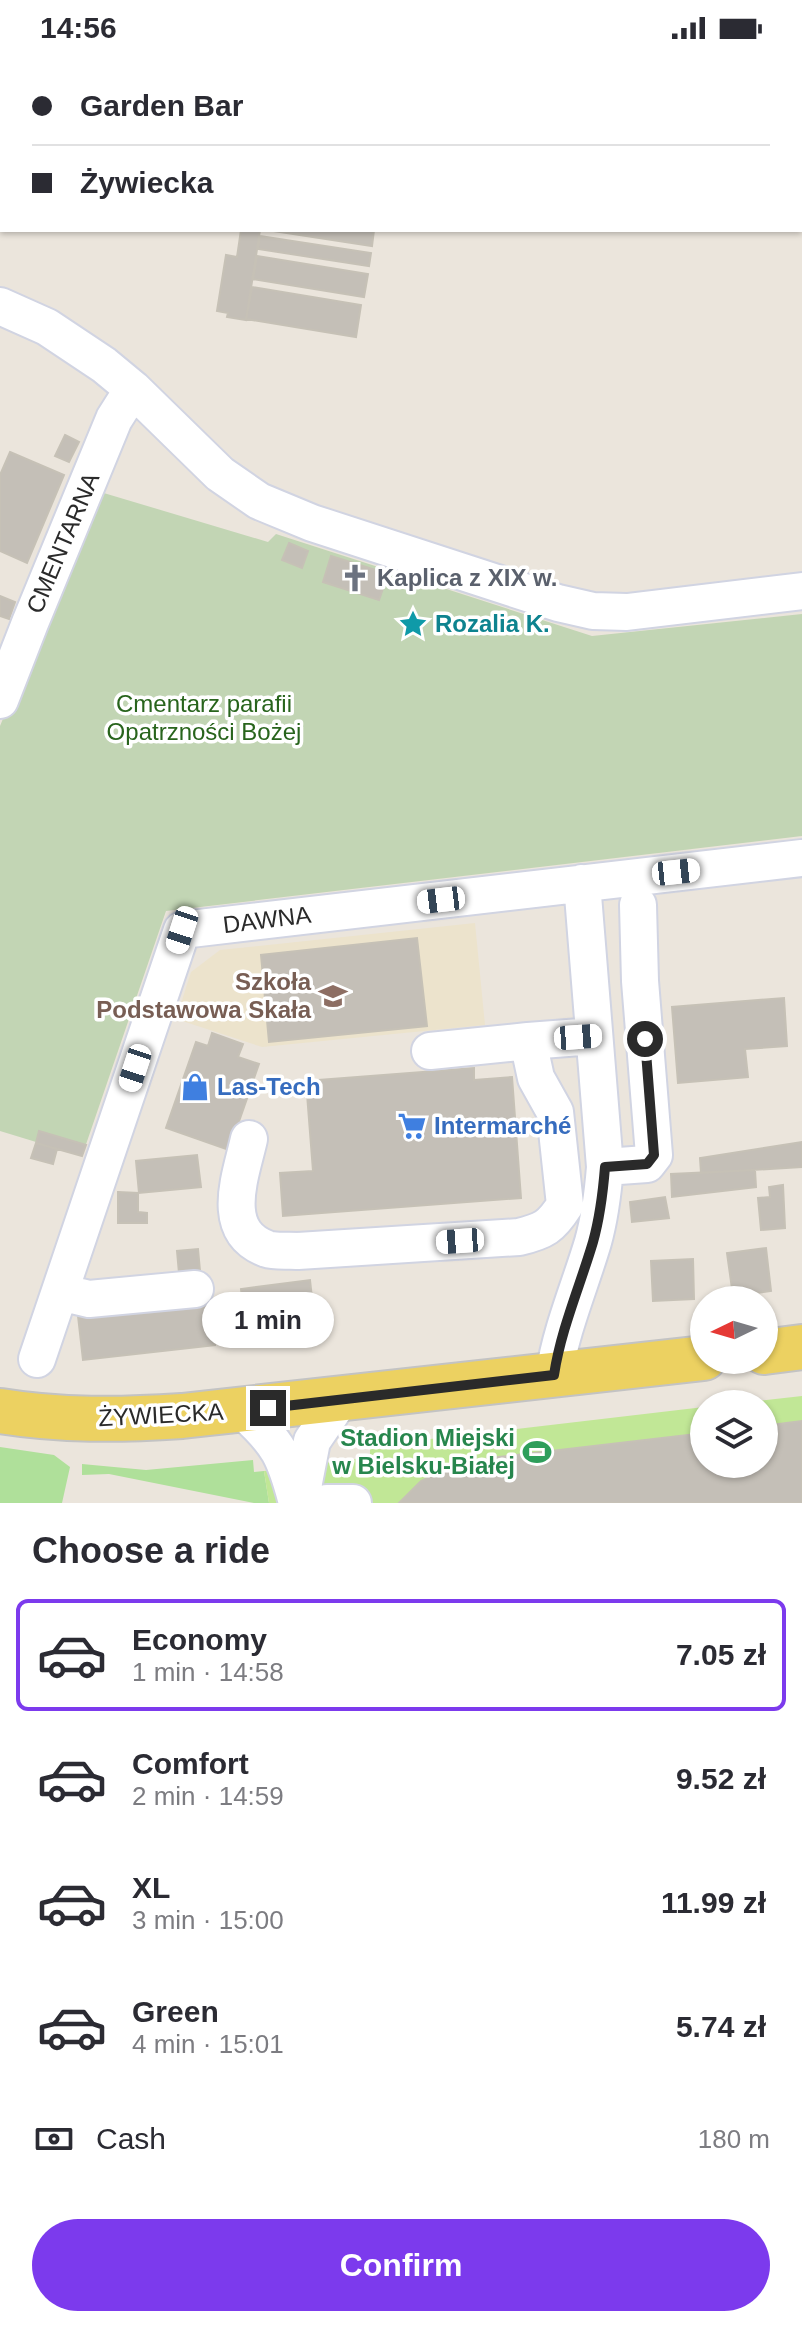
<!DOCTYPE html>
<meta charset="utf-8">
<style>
body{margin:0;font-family:Helvetica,sans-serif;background:#f2f2f3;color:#2b2b33;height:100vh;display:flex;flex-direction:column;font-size:30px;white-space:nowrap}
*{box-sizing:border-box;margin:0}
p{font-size:26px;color:#7c7c81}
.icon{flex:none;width:44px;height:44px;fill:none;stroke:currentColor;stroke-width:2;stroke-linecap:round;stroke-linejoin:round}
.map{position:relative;height:1447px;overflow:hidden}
.panel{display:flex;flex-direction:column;background:#fff;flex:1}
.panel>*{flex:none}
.banner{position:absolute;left:0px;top:0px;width:802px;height:176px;box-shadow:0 2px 6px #0004;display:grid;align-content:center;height:176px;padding:0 32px;background:#fff}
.needle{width:52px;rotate:265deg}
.tools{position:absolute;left:690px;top:1230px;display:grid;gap:16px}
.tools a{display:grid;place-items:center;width:88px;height:88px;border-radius:50%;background:#fff;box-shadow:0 2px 6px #0004;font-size:40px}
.end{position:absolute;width:36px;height:36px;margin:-18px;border:10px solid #2a2a2a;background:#fff;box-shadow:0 0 0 4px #fff}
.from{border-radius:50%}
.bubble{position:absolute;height:56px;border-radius:28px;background:#fff;box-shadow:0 2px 6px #0004;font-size:26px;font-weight:700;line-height:56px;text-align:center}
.car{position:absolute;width:24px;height:48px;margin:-24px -12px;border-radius:10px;box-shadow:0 0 6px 2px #0007;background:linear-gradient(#fff 24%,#345 0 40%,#fff 0 76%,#345 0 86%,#fff 0)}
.banner b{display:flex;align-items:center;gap:28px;height:76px;font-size:30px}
.banner b+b{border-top:2px solid #e1e1e2}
.banner i{width:20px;height:20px;background:#2b2b33}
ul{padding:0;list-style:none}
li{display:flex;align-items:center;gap:24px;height:112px;margin:0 16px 12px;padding:0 16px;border:4px solid transparent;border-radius:12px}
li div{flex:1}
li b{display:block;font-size:30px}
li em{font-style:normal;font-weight:700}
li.current{border-color:#7c3aed}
li>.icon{width:72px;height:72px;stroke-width:1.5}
h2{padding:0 32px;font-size:36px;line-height:96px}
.pay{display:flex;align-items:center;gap:20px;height:88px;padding:0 32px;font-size:30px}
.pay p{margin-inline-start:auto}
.button{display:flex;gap:16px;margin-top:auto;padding:16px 32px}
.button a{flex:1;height:92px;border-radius:48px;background:#7c3aed;color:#fff;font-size:32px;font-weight:700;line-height:92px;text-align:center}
.status{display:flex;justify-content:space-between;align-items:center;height:56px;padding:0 40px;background:#fff;direction:ltr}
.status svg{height:22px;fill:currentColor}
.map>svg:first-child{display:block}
.education{fill:#ece3cc}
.green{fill:#afe09a}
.cemetery{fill:#c2d5b4}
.pitch{fill:#c1e796}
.building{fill:#c4bfb7;stroke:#c6c1b6;stroke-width:2}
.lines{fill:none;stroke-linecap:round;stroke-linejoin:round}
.minor-casing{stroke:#d1d4e2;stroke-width:40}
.major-casing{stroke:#c3c3c3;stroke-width:48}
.minor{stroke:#fff;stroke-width:36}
.major{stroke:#ecd161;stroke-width:44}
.route{stroke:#2a2a2a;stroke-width:10}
.labels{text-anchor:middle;stroke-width:7;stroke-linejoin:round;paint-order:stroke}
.street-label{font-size:24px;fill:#2a2a2a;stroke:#fff}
.worship-label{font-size:24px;font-weight:bold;fill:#5b616d;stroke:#fff;text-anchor:start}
.culture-label{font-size:24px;font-weight:bold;fill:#0d838f;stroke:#fff;text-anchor:start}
.park-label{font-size:24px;fill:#28641c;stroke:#fff}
.education-label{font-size:24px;font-weight:bold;fill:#785e54;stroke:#fff;text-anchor:end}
.shop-label{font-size:24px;font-weight:bold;fill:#366cbe;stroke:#fff;text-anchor:start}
.leisure-label{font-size:24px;font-weight:bold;fill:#27864d;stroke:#fff;text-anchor:end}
</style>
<div class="status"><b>14:56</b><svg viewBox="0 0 49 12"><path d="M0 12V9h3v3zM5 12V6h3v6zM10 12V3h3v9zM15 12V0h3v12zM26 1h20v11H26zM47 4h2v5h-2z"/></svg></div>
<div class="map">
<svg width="802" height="1447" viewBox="0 0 802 1447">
<rect width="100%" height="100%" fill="#ebe5dc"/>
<path class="education" d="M 475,867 L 485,969 L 262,991 L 176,963 L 191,916 L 220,894 Z"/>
<path class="green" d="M 0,1391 L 54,1399 L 70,1411 L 62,1447 L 0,1447 Z
M 253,1404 L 254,1416 L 264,1415 L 269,1447 L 254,1447 L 109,1418 L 82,1419 L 82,1408 L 146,1414 Z"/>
<path class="cemetery" d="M 97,435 L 268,486 L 276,478 L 592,580 L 802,558 L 802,780 L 166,855 L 82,1100 L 0,1075 L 0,670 Z"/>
<path class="pitch" d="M 802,1340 L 802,1447 L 269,1447 L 264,1415 L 370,1401 L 370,1390 L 704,1351 L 704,1408 L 764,1408 L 764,1348 L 731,1348 Z"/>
<path class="building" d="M 241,174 L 260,174 L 246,264 L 227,261 L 228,257 L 217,255 L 226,199 L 237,201 Z
M 267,174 L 374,174 L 372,190 Z
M 260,180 L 371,197 L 369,210 L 258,193 Z
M 257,200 L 368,218 L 364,241 L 253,223 Z
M 252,231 L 361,249 L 356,281 L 246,263 Z
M 65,379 L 79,386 L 69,406 L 55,400 Z
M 10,396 L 64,419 L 27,507 L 0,495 L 0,419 Z
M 289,487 L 308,495 L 302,512 L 282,504 Z
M 331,500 L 388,518 L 379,544 L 323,526 Z
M 0,540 L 15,546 L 9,563 L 0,560 Z
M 417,882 L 427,970 L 269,986 L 261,899 Z
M 784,942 L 787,990 L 745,993 L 748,1021 L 678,1027 L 672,951 Z
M 212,977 L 243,988 L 238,1001 L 259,1008 L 229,1094 L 166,1072 L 196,986 L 208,990 Z
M 474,1012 L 474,1024 L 512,1021 L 521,1142 L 283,1160 L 280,1117 L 313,1115 L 306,1025 Z
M 39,1075 L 86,1089 L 82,1100 L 36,1087 Z
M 802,1086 L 802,1111 L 701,1117 L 700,1102 Z
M 36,1087 L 57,1093 L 53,1108 L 31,1102 Z
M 197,1099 L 201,1131 L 139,1137 L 136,1105 Z
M 755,1114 L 756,1131 L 672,1141 L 671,1118 Z
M 783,1129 L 785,1172 L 761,1174 L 758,1142 L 770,1141 L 769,1131 Z
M 118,1136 L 138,1137 L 138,1156 L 147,1157 L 147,1167 L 118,1167 Z
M 665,1141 L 669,1162 L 632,1166 L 630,1146 Z
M 766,1192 L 771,1235 L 733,1240 L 727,1197 Z
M 198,1193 L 200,1215 L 179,1217 L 177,1195 Z
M 693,1203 L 694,1243 L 653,1245 L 651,1205 Z
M 310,1224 L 316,1278 L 248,1286 L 241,1233 Z
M 210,1245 L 215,1289 L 83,1304 L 78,1260 Z
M 802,1365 L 802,1447 L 399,1447 L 421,1425 L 452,1410 L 490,1402 L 704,1377 L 704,1408 L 764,1408 L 764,1370 Z"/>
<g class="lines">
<defs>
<path id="minor" d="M 0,250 L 47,271 L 104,309 L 133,333 L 220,418 L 259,445 L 312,467 L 558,547 L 593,555 L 627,556 L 802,535
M 0,644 L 30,567 L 114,363 L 133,333
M 430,995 L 528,985
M 249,1083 C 241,1119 218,1175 267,1193 C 276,1196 289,1194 298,1195 L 519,1181 C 544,1175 551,1171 565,1149 L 555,1056 L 536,1022 L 528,985 L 594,980
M 605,1111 L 647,1108 L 654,1099 L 640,925 L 638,849
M 60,1236 L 89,1243 L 195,1233
M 37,1303 L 182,874 L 802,802
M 554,1319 C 561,1273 580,1230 593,1186 C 600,1161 603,1136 605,1111 L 582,827
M 243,1355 C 279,1387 285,1401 297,1447
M 300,1447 L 312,1385 L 340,1344
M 327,1447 L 353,1447"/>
<path id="major" d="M 764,1296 L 802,1291
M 0,1355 C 61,1365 121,1364 182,1360 L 704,1302"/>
</defs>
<use href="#minor" class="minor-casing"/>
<use href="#major" class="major-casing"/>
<use href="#minor" class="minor"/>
<use href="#major" class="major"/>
</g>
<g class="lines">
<path class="route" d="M 268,1352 L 554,1319 C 561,1273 580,1230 593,1186 C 600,1161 603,1136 605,1111 L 647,1108 L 654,1099 L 645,983"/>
</g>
<defs>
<symbol id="church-bare" viewBox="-9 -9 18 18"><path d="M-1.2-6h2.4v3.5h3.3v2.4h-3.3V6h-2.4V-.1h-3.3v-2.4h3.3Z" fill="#6b7280" stroke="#fff" stroke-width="2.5" paint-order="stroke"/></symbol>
<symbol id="sight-bare" viewBox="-9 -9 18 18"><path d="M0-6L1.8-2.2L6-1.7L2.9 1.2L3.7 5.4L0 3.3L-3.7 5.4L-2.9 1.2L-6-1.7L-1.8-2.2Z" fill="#0f9aa8" stroke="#fff" stroke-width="2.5" paint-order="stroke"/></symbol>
<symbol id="school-bare" viewBox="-9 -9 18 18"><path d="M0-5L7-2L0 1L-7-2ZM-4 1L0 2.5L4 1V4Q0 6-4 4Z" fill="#8d6e63" stroke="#fff" stroke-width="2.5" paint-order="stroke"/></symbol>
<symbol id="shop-bare" viewBox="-9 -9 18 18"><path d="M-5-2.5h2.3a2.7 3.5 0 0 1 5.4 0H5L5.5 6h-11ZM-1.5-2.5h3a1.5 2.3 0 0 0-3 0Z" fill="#3f7fe0" stroke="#fff" stroke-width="2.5" paint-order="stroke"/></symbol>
<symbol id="supermarket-bare" viewBox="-9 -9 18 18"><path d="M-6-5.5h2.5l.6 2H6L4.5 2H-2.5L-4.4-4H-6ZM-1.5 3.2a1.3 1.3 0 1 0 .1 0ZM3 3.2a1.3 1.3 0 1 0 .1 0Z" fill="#3f7fe0" stroke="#fff" stroke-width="2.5" paint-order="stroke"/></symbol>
<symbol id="stadium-bare" viewBox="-9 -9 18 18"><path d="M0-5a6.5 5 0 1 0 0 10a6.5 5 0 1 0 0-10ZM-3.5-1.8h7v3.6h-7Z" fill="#2e9e5b" stroke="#fff" stroke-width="2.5" paint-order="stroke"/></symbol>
</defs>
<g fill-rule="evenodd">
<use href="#church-bare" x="335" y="502" width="40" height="40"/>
<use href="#sight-bare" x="393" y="548" width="40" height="40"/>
<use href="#school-bare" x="313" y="920" width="40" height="40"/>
<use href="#shop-bare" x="175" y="1011" width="40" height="40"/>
<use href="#supermarket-bare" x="392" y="1050" width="40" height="40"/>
<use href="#stadium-bare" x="517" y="1376" width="40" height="40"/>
</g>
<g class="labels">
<g class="street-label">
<text transform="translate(63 487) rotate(-67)" y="8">CMENTARNA</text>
<text transform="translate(267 864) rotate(-7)" y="8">DAWNA</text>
<text transform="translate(161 1359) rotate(-3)" y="8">ŻYWIECKA</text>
</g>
<g class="worship-label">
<text x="377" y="530">Kaplica z XIX w.</text>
</g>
<g class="culture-label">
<text x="435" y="576">Rozalia K.</text>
</g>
<g class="park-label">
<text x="204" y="656">Cmentarz parafii<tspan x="204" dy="28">Opatrzności Bożej</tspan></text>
</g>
<g class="education-label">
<text x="311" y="934">Szkoła<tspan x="311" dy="28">Podstawowa Skała</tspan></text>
</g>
<g class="shop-label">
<text x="217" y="1039">Las-Tech</text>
<text x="434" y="1078">Intermarché</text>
</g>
<g class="leisure-label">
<text x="515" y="1390">Stadion Miejski<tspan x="515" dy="28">w Bielsku-Białej</tspan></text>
</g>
</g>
</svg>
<div class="tools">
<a><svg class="needle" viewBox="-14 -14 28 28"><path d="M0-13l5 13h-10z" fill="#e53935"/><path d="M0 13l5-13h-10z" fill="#7c7c81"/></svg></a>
<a><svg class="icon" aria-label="layers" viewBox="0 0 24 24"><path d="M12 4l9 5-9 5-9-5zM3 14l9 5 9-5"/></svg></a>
</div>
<i class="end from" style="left:645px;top:983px"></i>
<i class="end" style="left:268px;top:1352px"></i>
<div class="bubble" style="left:202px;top:1236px;width:132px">1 min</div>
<i class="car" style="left:676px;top:816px;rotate:84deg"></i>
<i class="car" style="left:441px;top:844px;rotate:263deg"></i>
<i class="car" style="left:182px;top:874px;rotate:198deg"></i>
<i class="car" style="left:578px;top:981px;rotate:86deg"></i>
<i class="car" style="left:135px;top:1012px;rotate:198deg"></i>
<i class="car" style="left:460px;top:1185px;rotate:266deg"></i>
<div class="banner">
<b><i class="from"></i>Garden Bar</b>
<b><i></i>Żywiecka</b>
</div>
</div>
<section class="panel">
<h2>Choose a ride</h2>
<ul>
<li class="current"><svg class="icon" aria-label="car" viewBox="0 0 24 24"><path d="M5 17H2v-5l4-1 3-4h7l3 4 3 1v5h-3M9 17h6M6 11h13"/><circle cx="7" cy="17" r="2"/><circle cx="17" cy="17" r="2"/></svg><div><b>Economy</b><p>1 min · 14:58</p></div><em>7.05 zł</em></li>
<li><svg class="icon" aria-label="car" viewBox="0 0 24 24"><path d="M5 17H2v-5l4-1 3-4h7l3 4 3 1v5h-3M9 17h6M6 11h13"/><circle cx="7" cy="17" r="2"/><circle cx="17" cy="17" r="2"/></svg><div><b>Comfort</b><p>2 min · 14:59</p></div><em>9.52 zł</em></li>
<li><svg class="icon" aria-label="car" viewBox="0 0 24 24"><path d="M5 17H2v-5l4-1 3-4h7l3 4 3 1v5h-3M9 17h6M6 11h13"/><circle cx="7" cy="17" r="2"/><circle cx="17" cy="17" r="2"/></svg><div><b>XL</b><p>3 min · 15:00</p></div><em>11.99 zł</em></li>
<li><svg class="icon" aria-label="car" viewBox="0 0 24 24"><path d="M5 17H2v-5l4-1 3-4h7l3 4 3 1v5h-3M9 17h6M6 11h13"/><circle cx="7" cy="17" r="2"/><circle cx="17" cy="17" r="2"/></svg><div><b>Green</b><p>4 min · 15:01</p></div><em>5.74 zł</em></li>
</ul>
<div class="pay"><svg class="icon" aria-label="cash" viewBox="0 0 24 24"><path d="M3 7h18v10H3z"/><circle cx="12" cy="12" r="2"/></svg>Cash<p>180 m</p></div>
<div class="button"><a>Confirm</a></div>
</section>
